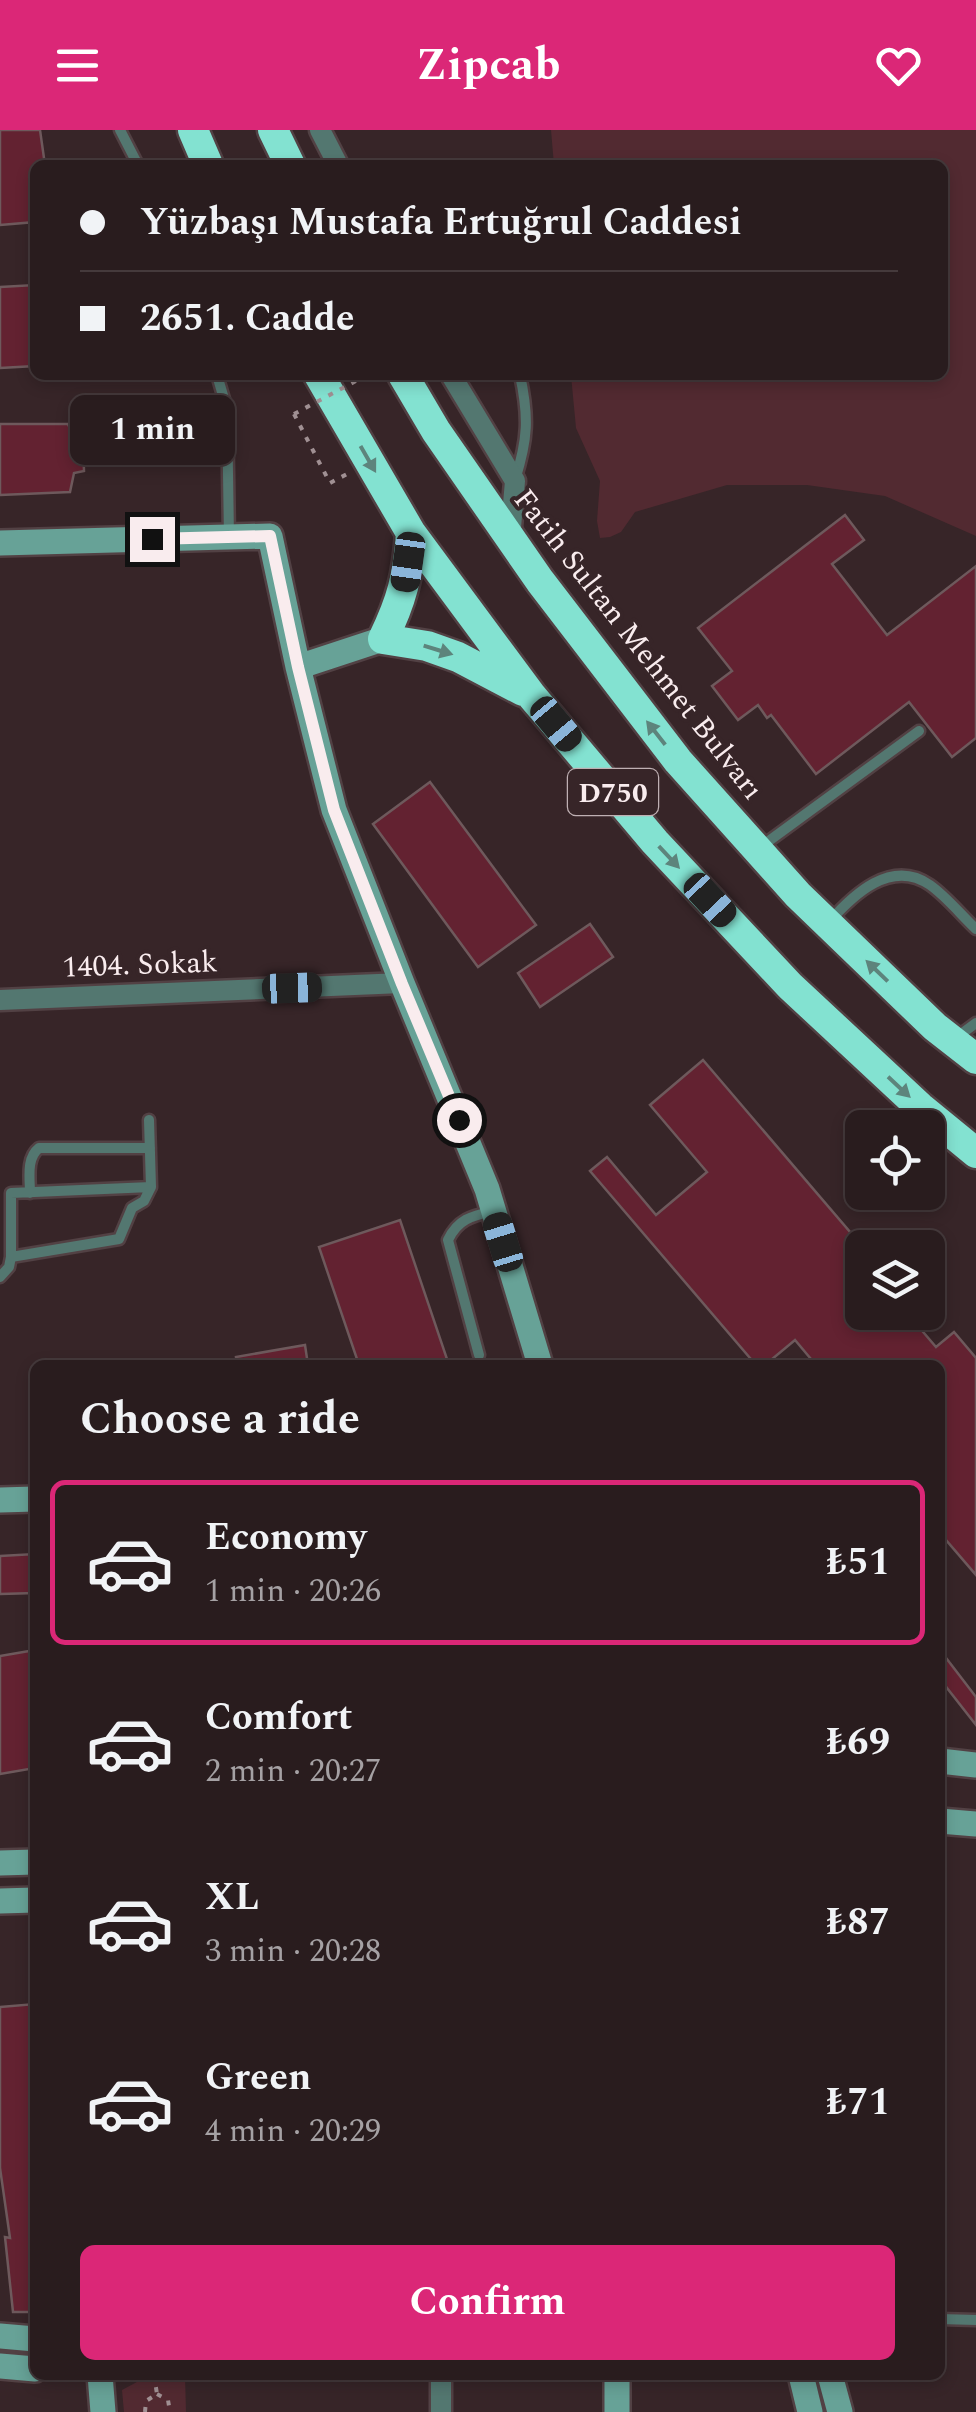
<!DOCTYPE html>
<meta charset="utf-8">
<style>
body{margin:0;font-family:Spectral,serif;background:#312527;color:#f1f3f6;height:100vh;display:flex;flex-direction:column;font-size:38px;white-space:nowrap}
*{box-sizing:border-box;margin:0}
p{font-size:32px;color:#a5a1a4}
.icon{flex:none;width:55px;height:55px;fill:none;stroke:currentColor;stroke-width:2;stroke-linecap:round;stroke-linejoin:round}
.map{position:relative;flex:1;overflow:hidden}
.panel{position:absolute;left:30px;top:1230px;width:915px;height:1020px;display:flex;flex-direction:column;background:#291c1e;border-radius:15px;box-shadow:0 5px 15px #0003,0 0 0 2px #453a3c}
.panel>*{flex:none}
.guide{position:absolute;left:30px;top:30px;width:918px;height:220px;border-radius:15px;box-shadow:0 5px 15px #0003,0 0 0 2px #453a3c;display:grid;align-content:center;height:220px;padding:0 50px;background:#291c1e}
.controls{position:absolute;left:845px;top:980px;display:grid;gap:20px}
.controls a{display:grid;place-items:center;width:100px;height:100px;border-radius:15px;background:#291c1e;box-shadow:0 5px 15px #0003,0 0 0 2px #453a3c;font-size:50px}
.end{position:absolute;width:45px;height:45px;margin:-22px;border:12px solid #f9ecee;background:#111;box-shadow:0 0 0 5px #111}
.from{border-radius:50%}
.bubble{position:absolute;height:70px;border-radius:15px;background:#291c1e;box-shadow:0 5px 15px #0003,0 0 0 2px #453a3c;font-size:32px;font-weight:700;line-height:70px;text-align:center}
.car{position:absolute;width:30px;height:60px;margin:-30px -15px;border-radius:12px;box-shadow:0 0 8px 2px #0007;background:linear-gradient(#222 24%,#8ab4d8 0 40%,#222 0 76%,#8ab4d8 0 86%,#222 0)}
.guide b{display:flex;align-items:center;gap:35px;height:95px;font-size:38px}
.guide b+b{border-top:2px solid #453a3c}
.guide i{width:25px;height:25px;background:#f1f3f6}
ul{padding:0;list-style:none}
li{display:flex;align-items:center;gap:30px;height:165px;margin:0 20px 15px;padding:0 30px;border:5px solid transparent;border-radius:15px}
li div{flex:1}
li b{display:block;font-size:38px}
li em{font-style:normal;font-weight:700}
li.selected{border-color:#db2777}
li>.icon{width:90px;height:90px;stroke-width:1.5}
h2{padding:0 50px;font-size:45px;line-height:120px}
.cta{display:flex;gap:20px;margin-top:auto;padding:20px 50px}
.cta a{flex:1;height:115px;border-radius:15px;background:#db2777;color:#fff;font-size:40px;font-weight:700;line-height:115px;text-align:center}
header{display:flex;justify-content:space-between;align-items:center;height:130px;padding:0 50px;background:#db2777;color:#fff;font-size:45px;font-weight:700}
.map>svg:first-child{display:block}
.green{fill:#522a31}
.building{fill:#632231;stroke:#6e595c;stroke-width:2.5}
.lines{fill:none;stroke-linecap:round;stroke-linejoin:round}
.lane-casing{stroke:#524144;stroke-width:15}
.street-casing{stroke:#524144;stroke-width:25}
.secondary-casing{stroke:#524144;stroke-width:30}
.highway-casing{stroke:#524144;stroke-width:35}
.path{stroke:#a09093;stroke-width:4;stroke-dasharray:5 8;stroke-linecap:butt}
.lane{stroke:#537770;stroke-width:10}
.street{stroke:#537770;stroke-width:20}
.secondary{stroke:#67a297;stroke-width:25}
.highway{stroke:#83e2d1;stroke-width:30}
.path-bridge{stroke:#a09093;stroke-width:4;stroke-dasharray:5 8;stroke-linecap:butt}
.oneway{fill:#5d847c}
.route{stroke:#f9ecee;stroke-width:12}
.labels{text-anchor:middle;stroke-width:8;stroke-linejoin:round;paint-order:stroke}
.shield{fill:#372528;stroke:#bfb0b3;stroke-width:2.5}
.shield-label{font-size:28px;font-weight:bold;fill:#f9ecee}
.street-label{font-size:30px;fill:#f9ecee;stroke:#372528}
</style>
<header><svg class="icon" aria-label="menu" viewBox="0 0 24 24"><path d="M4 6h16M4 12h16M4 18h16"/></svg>Zipcab<svg class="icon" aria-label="heart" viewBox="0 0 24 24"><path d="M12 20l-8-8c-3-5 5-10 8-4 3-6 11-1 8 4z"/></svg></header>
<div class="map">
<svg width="976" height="2282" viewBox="0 0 976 2282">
<rect width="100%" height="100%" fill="#372528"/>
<path class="green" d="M 551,0 L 976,0 L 976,406 L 885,366 L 807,355 L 727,355 L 635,382 L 621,402 L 610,407 L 600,408 L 597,391 L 600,351 L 576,298 L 571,245 L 942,245 L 942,35 L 554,35 Z
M 150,2245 L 185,2245 L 186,2282 L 124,2282 L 122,2260 Z"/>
<path class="building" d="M 0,0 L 40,0 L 45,35 L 35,35 L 35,92 L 0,95 Z
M 35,155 L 35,236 L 0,238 L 0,157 Z
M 0,294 L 68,294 L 75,310 L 83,311 L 84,341 L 74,343 L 70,362 L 0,365 Z
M 845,385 L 864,410 L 832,434 L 887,505 L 976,436 L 976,608 L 952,627 L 909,572 L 816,644 L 771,585 L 767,588 L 758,575 L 738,590 L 712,556 L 732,541 L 698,498 Z
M 430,652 L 536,795 L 478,837 L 373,694 Z
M 590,794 L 613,827 L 540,877 L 518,843 Z
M 703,930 L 862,1116 L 862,1182 L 906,1182 L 936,1217 L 954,1202 L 976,1228 L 976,1445 L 940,1403 L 940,1235 L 816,1235 L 795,1210 L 765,1235 L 756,1235 L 590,1041 L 607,1027 L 656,1085 L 707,1042 L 650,975 Z
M 400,1090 L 449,1235 L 359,1235 L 319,1117 Z
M 305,1215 L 308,1235 L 237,1235 L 236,1227 Z
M 35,1424 L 35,1463 L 0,1464 L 0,1426 Z
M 35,1520 L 35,1638 L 0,1644 L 0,1526 Z
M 940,1520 L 976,1567 L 976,1595 L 940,1549 Z
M 35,1874 L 35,2182 L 13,2182 L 5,2107 L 10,2108 L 0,2038 L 0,1877 Z"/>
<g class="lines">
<defs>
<path id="lane" d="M 120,0 L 138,35
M 217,245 L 227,279 L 229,407
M 515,350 C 528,309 529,287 520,245
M 762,716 L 919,601
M 829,792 C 853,765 891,728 930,755 C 947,767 961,785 976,799
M 957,907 L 976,893
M 30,1063 C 30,1049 26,1028 39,1018 L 150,1018
M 11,1127 L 119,1109 L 132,1078 L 144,1071 L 151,1057 L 149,990
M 0,1147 L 9,1137 L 11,1127 L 11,1063 L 151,1057
M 479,1225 L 448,1110 C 458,1089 472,1086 493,1081
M 940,2189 L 976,2190"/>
<path id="street" d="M 320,0 L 338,35
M 451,245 L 515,351 L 510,409
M 0,870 L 402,853
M 441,2245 L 441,2282"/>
<path id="secondary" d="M 0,413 L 270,406 L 298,537 L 334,680 L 402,853 L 487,1059 L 540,1235
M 298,537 L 383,509
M 0,1370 L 35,1369
M 940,1631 L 976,1635
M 940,1691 L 976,1694
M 0,1733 L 35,1732
M 0,1771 L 35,1770
M 0,2206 L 35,2209
M 0,2236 L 35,2239
M 100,2245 L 103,2282
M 617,2245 L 617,2282
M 801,2245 L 810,2282
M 830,2245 L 840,2282"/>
<path id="highway" d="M 193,0 L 208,35
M 273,0 L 290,35
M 319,245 L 411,403 L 531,565 L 655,712 L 790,856 L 920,977 L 976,1023
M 403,245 L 436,301 L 540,451 L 678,631 L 798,765 L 935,897 L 976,929
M 411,403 C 408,446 402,470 383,509 L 427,516 L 458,527 L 523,561"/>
</defs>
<use href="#lane" class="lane-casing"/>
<use href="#street" class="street-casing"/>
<use href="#secondary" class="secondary-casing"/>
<use href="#highway" class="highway-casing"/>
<path class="path" d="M 294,284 L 330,353 L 349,343
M 157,2264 L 168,2270 L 170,2282
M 145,2282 L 146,2271 L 157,2264 L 154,2245"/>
<use href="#lane" class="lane"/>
<use href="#street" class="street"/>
<use href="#secondary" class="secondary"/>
<use href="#highway" class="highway"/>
<path class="path-bridge" d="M 294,284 L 367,245"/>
</g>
<defs><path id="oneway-solid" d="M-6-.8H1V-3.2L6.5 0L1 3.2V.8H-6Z" transform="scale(2.5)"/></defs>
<g class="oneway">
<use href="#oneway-solid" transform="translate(368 329) rotate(60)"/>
<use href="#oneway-solid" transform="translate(438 520) rotate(17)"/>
<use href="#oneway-solid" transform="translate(656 603) rotate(-128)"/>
<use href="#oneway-solid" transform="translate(669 727) rotate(47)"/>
<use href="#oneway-solid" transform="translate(877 841) rotate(-136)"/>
<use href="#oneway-solid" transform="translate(899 957) rotate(43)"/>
</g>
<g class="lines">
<path class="route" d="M 152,409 L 270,406 L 298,537 L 334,680 L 402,854 L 459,990"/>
</g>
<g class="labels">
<rect class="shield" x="568" y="639" width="90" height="46" rx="8"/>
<g class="shield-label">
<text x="613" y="672">D750</text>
</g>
<g class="street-label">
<text transform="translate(639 514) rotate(52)" y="10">Fatih Sultan Mehmet Bulvarı</text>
<text transform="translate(140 834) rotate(-2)" y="10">1404. Sokak</text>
</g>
</g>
</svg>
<div class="controls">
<a><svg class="icon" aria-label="locate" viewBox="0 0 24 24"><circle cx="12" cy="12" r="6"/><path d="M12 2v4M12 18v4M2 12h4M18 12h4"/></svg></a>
<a><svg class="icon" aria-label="layers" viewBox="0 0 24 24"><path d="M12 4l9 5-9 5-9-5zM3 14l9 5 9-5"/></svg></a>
</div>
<i class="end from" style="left:459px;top:990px"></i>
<i class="end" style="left:152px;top:409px"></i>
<div class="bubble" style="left:70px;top:265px;width:165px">1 min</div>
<i class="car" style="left:408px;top:432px;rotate:188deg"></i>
<i class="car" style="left:556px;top:594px;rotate:140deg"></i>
<i class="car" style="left:710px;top:770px;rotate:137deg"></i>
<i class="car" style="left:292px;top:858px;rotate:88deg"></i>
<i class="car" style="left:503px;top:1112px;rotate:343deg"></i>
<div class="guide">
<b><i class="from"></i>Yüzbaşı Mustafa Ertuğrul Caddesi</b>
<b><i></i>2651. Cadde</b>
</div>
<section class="panel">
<h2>Choose a ride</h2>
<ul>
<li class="selected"><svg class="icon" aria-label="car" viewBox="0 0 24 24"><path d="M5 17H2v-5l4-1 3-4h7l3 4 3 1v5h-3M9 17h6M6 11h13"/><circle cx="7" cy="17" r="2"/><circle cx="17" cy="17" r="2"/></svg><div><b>Economy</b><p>1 min · 20:26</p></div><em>₺51</em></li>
<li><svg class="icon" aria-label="car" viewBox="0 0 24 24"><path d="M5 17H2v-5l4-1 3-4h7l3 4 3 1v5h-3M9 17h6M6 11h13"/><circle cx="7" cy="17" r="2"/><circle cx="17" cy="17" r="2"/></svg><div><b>Comfort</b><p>2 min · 20:27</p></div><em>₺69</em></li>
<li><svg class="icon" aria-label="car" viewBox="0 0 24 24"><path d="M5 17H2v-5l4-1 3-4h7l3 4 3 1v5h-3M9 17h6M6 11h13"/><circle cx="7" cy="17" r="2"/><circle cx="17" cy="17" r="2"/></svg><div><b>XL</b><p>3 min · 20:28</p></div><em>₺87</em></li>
<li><svg class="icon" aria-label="car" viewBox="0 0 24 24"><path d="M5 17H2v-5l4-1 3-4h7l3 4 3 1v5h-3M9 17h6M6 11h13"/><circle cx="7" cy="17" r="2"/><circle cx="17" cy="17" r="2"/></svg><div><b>Green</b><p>4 min · 20:29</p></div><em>₺71</em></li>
</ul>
<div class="cta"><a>Confirm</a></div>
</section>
</div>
